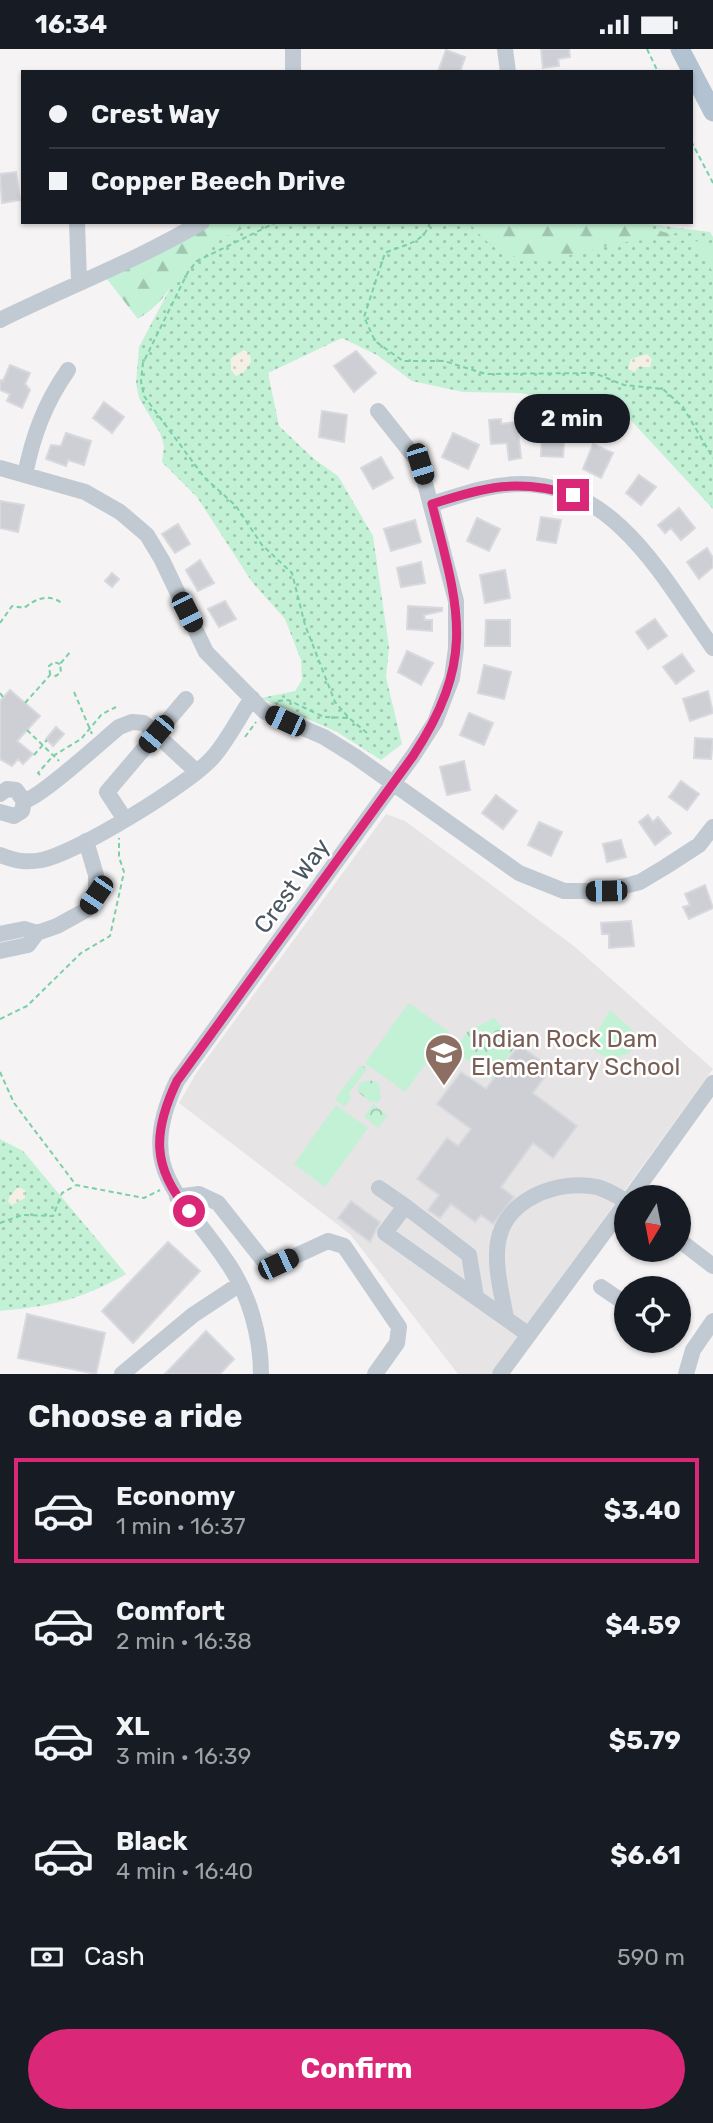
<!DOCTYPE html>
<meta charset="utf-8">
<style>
body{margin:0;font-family:Rubik,sans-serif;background:#242831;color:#f1f3f6;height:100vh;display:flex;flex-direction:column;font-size:26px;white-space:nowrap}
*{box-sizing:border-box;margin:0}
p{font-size:23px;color:#9ea1a6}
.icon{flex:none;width:38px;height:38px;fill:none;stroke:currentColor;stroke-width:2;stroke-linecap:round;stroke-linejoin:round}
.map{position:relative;height:1325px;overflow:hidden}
.details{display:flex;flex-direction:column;background:#171b24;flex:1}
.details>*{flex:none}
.hud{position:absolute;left:21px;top:21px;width:672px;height:154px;border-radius:0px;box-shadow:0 2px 5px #0004;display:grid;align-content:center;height:154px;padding:0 28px;background:#171b24}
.needle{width:46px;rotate:190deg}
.buttons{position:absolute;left:614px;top:1136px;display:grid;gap:14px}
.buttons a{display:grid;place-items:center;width:77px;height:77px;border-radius:50%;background:#171b24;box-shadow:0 2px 5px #0004;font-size:35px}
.end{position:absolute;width:32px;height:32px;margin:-16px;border:9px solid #db2777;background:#fff;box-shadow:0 0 0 4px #fff}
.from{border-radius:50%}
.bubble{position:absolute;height:49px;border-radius:24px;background:#171b24;box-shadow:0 2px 5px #0004;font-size:23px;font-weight:700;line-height:49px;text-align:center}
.car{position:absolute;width:21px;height:42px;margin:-21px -10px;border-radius:9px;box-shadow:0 0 5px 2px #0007;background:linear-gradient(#222 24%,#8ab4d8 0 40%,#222 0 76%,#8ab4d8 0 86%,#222 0)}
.hud b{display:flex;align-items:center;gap:24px;height:66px;font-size:26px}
.hud b+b{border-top:2px solid #363941}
.hud i{width:18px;height:18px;background:#f1f3f6}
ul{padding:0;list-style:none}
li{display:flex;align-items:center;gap:21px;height:105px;margin:0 14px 10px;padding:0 14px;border:4px solid transparent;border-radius:0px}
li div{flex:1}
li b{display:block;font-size:26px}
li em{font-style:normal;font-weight:700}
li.active{border-color:#db2777}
li>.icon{width:63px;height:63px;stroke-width:1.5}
h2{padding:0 28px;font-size:32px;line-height:84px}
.pay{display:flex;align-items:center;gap:18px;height:77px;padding:0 28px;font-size:26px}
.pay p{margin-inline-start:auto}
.primary-button{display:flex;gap:14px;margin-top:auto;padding:14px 28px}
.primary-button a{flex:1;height:80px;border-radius:42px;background:#db2777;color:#fff;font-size:28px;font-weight:700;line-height:80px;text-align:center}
.status{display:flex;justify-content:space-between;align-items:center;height:49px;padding:0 35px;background:#171b24;direction:ltr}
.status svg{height:19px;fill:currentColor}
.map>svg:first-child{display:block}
.education{fill:#e6e4e5}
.grass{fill:url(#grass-dots)}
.forest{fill:url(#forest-firs)}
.sand{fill:url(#sand-dots)}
.park{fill:url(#park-crowns)}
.pitch{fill:#c3f1d5}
.building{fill:#cdcfd5;stroke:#d7d9de;stroke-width:2}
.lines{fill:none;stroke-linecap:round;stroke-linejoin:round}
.path{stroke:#7ad0a6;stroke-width:2;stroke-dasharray:5 3.5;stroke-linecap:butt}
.minor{stroke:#c1cad2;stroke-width:16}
.major{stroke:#b3c2d1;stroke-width:19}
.route{stroke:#db2777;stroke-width:9}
.labels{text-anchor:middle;stroke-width:5;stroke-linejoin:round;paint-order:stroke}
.street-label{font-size:24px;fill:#4a5661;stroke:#fff}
.education-label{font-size:24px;fill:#785e54;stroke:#fff;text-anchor:start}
</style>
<div class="status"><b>16:34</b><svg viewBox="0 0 49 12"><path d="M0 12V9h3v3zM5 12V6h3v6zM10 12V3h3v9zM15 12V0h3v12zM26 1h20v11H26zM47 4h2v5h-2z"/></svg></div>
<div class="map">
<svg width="713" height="1325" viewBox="0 0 713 1325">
<defs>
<pattern id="grass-dots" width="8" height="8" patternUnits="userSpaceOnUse" patternTransform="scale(1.75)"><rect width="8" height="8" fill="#c3f1d5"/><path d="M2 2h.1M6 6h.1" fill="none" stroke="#a0c6b0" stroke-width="1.8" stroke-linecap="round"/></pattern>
<pattern id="forest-firs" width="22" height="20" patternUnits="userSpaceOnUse" patternTransform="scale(1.75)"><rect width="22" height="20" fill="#c3f1d5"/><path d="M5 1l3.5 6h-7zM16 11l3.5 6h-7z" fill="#a0c6b0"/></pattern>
<pattern id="sand-dots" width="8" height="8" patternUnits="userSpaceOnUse" patternTransform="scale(1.75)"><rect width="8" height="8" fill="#f5f0e5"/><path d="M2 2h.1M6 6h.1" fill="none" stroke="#d4d0c7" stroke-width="1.8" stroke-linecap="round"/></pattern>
<pattern id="park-crowns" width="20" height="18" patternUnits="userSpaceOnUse" patternTransform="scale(1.75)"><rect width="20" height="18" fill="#c3f1d5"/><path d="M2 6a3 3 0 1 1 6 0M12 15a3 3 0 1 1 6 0" fill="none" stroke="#a0c6b0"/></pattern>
</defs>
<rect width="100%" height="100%" fill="#f5f3f3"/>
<path class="education" d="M 386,765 L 405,772 L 575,898 L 713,1020 L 491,1325 L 458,1325 L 350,1185 L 179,1054 L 197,1023 Z"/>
<path class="grass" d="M 238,173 L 633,173 L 710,183 L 713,188 L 713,460 L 626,366 L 584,353 L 519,344 L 463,343 L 412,332 L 377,306 L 342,289 L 268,324 L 279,377 L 314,410 L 338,427 L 373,487 L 389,598 L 386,628 L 402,695 L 381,711 L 337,683 L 261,649 L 295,642 L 302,631 L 301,611 L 285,570 L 252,533 L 197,448 L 162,413 L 164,397 L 160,384 L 139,349 L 136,334 L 139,298 L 186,209 Z
M 0,1090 L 23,1102 L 126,1225 C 81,1251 52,1257 0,1262 Z"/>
<path class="forest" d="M 202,173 L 259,173 C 234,183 212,192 193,211 C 169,233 170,250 138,270 L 103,225 Z
M 469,173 L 628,173 L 710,196 L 713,199 L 713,223 L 691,191 C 670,193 646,189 626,193 C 565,204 515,235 469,173 Z"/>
<path class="sand" d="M 244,301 L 250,305 L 251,313 L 244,323 L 236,327 L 231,321 L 231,309 Z
M 647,305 L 652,310 L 650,318 L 638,318 L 635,323 L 628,320 L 631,310 Z
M 18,1138 L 25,1141 L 25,1149 L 12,1156 L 8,1153 L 9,1148 Z"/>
<path class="park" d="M 494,969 L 517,995 L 492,1030 L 454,1001 L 468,982 Z
M 361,1016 L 367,1020 L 349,1044 L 351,1050 L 344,1058 L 335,1050 Z
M 369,1031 L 379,1034 L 381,1049 L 378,1053 L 371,1053 L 358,1043 L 359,1034 Z
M 373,1055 L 388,1066 L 378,1079 L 364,1068 Z"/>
<path class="pitch" d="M 409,954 L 449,983 L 405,1043 L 365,1014 Z
M 610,961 L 640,988 L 629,1004 L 611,1011 L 588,998 Z
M 336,1056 L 368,1079 L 325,1138 L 294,1115 Z"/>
<path class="building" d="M 541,0 L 569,0 L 570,8 L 558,10 L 559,17 L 543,19 Z
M 446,1 L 465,8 L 460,23 L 438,23 Z
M 16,123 L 20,151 L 2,154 L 0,125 Z
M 356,302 L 376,324 L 354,343 L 334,317 Z
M 10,316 L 30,324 L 25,335 L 30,341 L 22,359 L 7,352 L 10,345 L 0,341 L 0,331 L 3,332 Z
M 104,353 L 124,368 L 112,384 L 93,369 Z
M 322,362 L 347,366 L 344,393 L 319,388 Z
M 501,370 L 501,375 L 517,373 L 521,409 L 509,411 L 507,394 L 491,395 L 489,371 Z
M 542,379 L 565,381 L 563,408 L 541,407 Z
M 66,384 L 91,392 L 84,416 L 68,411 L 66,417 L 46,410 L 51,396 L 61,397 Z
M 453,384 L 479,396 L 468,420 L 442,408 Z
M 593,395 L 613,404 L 601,429 L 583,420 Z
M 381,408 L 393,429 L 373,440 L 361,419 Z
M 639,426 L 656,438 L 641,456 L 626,444 Z
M 0,452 L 24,456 L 18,483 L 0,479 Z
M 679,459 L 695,479 L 681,491 L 671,479 L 665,484 L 658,476 Z
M 541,468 L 561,471 L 556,494 L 537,491 Z
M 477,469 L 500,480 L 489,502 L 467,492 Z
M 415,471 L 421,493 L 391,502 L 384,480 Z
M 178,475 L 190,495 L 175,504 L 162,485 Z
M 707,499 L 713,509 L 713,518 L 699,530 L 687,513 Z
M 200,511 L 214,534 L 198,542 L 186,521 Z
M 421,513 L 425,534 L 401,538 L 397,519 Z
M 505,521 L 510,549 L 485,554 L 480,526 Z
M 112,524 L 119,530 L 112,538 L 105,532 Z
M 225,552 L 236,570 L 219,578 L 208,560 Z
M 408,557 L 442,559 L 442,562 L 424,566 L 425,571 L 432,571 L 432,582 L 407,580 Z
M 655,570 L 667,587 L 648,600 L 636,583 Z
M 486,571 L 510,571 L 510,597 L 485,597 Z
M 407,602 L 433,614 L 421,636 L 398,623 Z
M 682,605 L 694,622 L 676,635 L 663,618 Z
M 484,616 L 511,623 L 504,650 L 478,644 Z
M 10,641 L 40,667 L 17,692 L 33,705 L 23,715 L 18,710 L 12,717 L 0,710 L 0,652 Z
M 708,642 L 713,664 L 690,672 L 683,650 Z
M 469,664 L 493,674 L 484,696 L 460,686 Z
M 56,678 L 64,685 L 53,697 L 46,690 Z
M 695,689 L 713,690 L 711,710 L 694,709 Z
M 464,712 L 470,741 L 447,746 L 440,718 Z
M 681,732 L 699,745 L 687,761 L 669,748 Z
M 496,746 L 517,762 L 503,780 L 482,764 Z
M 648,766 L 653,773 L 658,768 L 671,784 L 655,796 L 639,773 Z
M 539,773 L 562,783 L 551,807 L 528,796 Z
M 621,791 L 626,808 L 607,813 L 603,795 Z
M 705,836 L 713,859 L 689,870 L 683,858 L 690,856 L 685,845 Z
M 631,872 L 634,897 L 609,899 L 609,885 L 602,885 L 601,874 Z
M 519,996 L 551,1019 L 533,1044 L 577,1077 L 553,1109 L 533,1094 L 501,1138 L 514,1148 L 493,1175 L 481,1166 L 475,1173 L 451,1155 L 440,1169 L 428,1161 L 439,1146 L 417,1130 L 447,1089 L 458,1097 L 471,1080 L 437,1055 L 461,1023 L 486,1040 Z
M 351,1152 L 380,1173 L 370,1193 L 338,1169 Z
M 168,1193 L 200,1222 L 133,1294 L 102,1262 Z
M 27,1265 L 105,1284 L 96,1325 L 18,1309 Z
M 206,1282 L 234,1310 L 220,1325 L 165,1325 Z"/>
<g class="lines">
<path class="path" d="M 647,0 L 658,23
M 691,92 L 713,134
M 277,173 L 197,212 L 188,223 L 143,314 L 141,332 L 144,347 L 204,428 L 236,457 L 262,496 L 292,524 L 305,576 L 335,653 L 349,669 L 367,684
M 430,173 C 424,195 404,195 385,204 L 364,268 L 375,292 L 403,312 L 444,312 L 486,325 L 594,324 L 624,336 L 663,340 L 683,358 L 713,409
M 0,574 L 12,557 L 24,559 C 37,549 49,544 63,555
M 60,615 L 54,613 L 49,617 L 50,625 L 56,627 L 61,623 L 60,615 L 71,602
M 74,643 L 92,685
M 0,644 L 3,648
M 278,652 L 288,651 L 324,668 L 348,669
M 25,654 L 50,626
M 27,681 L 59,712
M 245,688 L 256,673
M 34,706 L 47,691
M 40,726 L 38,724 L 53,707 L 81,690 L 102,665 L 116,658
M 0,970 L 27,957 L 81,904 L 110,887 L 124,823 L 119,808 L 119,789
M 0,1023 L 14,1054 L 76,1136 L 144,1149 L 160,1141
M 0,1174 L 22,1166 L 53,1167 L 62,1144 L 75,1137"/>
<path class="minor" d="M 505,0 L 508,23
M 293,23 L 293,0
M 77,173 L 79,232
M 0,271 C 67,238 138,211 202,173
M 0,419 L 85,443 L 120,463 L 147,486 L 162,511 L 206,603 L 265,663 L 324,688 L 356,708 L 519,824 L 564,842 L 606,842 L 640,833 L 665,818 L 699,796 L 713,778
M 25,426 C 33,386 45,354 68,321
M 432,455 C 461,446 490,435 521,435 C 616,435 665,532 713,599
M 0,745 L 7,740 L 16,741 L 24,752 L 22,762 L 14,767 L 0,763
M 24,752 C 40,749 102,692 119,678 L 132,673 L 144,674 L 197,723
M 124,769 L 107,743 L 186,650
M 0,806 C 15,812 26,814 42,811 C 76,804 190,735 213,708 C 228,691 239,668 252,649
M 0,885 L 24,880 L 37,884 L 57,877 L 86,861 L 96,846 L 96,826 L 86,792
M 0,902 L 28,896 L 37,884
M 379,1139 L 405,1157
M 177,1148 L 199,1145 L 218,1154 L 263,1211 L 278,1215 L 328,1192 L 344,1197 L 399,1278 L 397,1294 L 375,1325
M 631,1148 L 713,1034
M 679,1191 L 713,1217
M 601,1238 L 626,1255
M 476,1248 L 469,1206 L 405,1157 L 385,1184 L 529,1286
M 506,1269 C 502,1245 494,1217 498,1193 C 505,1150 558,1130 597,1138 C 608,1141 617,1147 626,1152
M 122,1325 L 193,1266 L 240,1235
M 261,1325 C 261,1287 249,1244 227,1213 C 181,1144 134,1122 177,1032 L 413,707 L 435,673 L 452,629 L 456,599 L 456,552 L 420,415 L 378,362
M 500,1325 L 626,1154
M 686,1325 L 693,1301 L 713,1272"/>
<path class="major" d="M 680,0 L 713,63"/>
</g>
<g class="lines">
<path class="route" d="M 189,1162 C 151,1118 153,1082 177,1032 L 413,707 C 477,609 459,561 432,455 C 485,438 518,429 573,446"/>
</g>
<defs>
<symbol id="school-pin" viewBox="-11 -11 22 30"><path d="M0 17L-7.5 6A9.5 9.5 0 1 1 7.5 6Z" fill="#8d6e63" stroke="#fff"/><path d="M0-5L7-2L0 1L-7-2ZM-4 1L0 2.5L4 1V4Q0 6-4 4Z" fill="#fff"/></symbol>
</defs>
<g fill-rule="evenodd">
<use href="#school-pin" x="422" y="982" width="44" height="60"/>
</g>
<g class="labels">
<g class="street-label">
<text transform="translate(292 837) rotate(-54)" y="8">Crest Way</text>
</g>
<g class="education-label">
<text x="471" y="998">Indian Rock Dam<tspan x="471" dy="28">Elementary School</tspan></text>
</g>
</g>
</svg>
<div class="buttons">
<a><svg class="needle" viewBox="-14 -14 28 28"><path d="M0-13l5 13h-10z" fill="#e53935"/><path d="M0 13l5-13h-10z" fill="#9ea1a6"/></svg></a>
<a><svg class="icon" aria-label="locate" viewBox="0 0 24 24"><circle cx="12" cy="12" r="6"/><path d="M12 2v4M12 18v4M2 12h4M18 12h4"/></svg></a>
</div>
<i class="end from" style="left:189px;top:1162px"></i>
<i class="end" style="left:573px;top:446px"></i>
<div class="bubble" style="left:514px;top:345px;width:116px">2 min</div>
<i class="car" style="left:420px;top:415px;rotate:163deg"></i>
<i class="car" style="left:187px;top:563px;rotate:153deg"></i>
<i class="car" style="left:285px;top:672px;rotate:295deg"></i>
<i class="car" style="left:156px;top:685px;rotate:220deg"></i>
<i class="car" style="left:606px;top:842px;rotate:269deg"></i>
<i class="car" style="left:96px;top:846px;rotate:214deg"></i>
<i class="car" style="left:278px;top:1215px;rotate:65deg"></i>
<div class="hud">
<b><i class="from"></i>Crest Way</b>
<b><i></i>Copper Beech Drive</b>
</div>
</div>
<section class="details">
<h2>Choose a ride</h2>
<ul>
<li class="active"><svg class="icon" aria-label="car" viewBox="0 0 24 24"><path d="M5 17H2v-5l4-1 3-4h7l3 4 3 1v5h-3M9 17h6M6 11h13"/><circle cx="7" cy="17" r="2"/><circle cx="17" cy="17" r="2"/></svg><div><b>Economy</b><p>1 min · 16:37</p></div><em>$3.40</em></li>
<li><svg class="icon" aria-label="car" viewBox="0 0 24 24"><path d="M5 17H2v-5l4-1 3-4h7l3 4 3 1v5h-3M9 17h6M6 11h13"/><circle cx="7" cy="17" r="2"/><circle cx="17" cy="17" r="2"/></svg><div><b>Comfort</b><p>2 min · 16:38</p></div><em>$4.59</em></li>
<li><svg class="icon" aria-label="car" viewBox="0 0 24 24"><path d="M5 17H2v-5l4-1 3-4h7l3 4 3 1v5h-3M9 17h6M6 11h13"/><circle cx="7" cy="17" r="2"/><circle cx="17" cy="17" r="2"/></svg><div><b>XL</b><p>3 min · 16:39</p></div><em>$5.79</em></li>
<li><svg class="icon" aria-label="car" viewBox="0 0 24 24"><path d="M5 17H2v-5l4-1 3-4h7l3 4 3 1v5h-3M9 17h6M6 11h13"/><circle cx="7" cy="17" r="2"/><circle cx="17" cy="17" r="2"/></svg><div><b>Black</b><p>4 min · 16:40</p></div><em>$6.61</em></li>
</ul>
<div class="pay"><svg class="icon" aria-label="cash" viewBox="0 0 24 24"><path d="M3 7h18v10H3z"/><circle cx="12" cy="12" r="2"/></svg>Cash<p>590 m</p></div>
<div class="primary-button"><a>Confirm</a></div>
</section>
